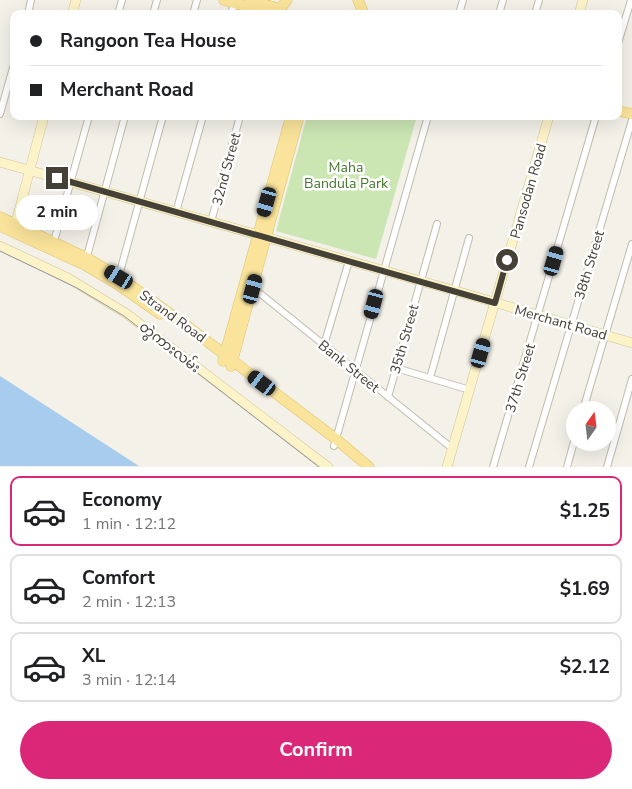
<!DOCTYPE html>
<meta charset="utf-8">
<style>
body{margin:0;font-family:"Nunito Sans","Noto Sans Myanmar",sans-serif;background:#f2f2f2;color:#202124;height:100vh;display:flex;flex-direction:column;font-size:19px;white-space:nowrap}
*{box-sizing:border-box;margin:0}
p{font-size:16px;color:#757577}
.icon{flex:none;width:28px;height:28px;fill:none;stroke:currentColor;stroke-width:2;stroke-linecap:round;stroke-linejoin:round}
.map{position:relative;height:467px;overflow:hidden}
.details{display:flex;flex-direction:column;background:#fff;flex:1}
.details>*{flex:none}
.guide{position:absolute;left:10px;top:10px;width:612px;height:110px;border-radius:10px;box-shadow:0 5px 20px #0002;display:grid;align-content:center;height:110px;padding:0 20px;background:#fff}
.needle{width:32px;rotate:14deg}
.tools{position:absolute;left:566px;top:401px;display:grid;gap:10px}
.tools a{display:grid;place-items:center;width:50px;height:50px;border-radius:50%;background:#fff;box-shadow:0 5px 20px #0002;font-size:25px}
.end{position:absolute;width:22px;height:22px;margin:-11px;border:6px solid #464137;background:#fff;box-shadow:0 0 0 2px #fff}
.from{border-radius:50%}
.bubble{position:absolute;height:35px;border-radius:18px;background:#fff;box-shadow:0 5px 20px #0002;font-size:16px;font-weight:700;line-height:35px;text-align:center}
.car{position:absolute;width:15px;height:30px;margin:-15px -8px;border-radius:6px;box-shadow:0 0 4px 1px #0007;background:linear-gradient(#222 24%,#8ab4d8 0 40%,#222 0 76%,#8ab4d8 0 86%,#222 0)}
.guide b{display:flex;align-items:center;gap:18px;height:48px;font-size:19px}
.guide b+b{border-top:1px solid #e0e0e0}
.guide i{width:12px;height:12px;background:#202124}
ul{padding:9px 0 0;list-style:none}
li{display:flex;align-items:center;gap:15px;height:70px;margin:0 10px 8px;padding:0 10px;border:2px solid #e0e0e0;border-radius:10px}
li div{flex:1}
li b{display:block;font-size:19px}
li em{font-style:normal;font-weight:700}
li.selected{border-color:#db2777}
li>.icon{width:45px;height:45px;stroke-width:1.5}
.button{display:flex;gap:10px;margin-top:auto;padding:10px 20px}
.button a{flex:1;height:58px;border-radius:30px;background:#db2777;color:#fff;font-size:20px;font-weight:700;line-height:58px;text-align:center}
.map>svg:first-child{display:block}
.green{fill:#cce6b3}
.water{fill:#a7cced}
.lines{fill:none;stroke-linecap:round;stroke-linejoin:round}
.minor-casing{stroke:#c1bcae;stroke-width:8}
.secondary-casing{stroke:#d1c599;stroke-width:10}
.primary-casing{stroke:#dfc36b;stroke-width:11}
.minor{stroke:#fff;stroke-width:6}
.secondary{stroke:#fcf3c9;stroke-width:9}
.primary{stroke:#fae49b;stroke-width:10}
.tram{stroke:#979797;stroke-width:1}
.route{stroke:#464137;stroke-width:6}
.labels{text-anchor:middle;stroke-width:5;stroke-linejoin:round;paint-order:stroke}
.park-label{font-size:14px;fill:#44762c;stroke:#fff}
.street-label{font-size:14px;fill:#464137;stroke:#fff}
</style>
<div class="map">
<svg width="632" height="467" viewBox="0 0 632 467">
<rect width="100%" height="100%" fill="#f3f1e8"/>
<path class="green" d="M 307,116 L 417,116 L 376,259 L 276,231 Z"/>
<path class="water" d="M 0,376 L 139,466 L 0,466 Z"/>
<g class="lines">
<defs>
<path id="minor" d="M 28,14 L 31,0
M 118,14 L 122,0
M 153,14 L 157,0
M 193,14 L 197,0
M 231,14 L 235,1
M 459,14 L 463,0
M 499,14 L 503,0
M 535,14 L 539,0
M 619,40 L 631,0
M 0,114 L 14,64
M 176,212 L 203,116
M 211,222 L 240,116
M 53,245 L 89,116
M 86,260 L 125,116
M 118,279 L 163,116
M 250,288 L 262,295 L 453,449
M 324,345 L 349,261
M 396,368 L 470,390
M 430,378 L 469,238
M 388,397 L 437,224
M 583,410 L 632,244
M 334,446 L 428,116
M 493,467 L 596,116
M 529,467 L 632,120
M 567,467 L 575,438
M 607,467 L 632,379"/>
<path id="secondary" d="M 72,14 L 76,0
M 579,14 L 583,0
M 0,162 L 470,295 L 632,343
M 14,230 L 44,116
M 0,246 L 68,278 L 127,314 L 328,467
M 447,467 L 549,116"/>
<path id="primary" d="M 224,0 L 272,14
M 249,0 L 280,9
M 358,0 L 364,14
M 278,14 L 280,9 L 287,0
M 619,111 L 632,114
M 0,217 L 87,258 L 119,277 L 183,323 L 336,439 L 369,467
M 0,226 L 85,265 L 117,284 L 160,314
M 223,361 L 291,116
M 231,366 L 299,116"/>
</defs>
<use href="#minor" class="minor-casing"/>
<use href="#secondary" class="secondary-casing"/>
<use href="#primary" class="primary-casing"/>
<use href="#minor" class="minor"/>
<use href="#secondary" class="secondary"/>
<use href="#primary" class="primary"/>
<path class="tram" d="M 0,251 L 77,288 L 124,316 L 319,467"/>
</g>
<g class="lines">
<path class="route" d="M 57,178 L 495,303 L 507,260"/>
</g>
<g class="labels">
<g class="park-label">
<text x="346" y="172">Maha<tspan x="346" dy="16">Bandula Park</tspan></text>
</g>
<g class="street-label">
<text transform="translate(226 169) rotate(-75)" y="5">32nd Street</text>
<text transform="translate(528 191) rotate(-74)" y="5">Pansodan Road</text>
<text transform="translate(589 265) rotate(-73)" y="5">38th Street</text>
<text transform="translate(173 316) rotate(36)" y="5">Strand Road</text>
<text transform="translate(561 322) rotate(16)" y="5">Merchant Road</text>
<text transform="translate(404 339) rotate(-74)" y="5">35th Street</text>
<text transform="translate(170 347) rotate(38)" y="5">တွဲကားလမ်း</text>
<text transform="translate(349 366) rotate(39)" y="5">Bank Street</text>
<text transform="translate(520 378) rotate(-73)" y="5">37th Street</text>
</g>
</g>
</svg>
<div class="tools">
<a><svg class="needle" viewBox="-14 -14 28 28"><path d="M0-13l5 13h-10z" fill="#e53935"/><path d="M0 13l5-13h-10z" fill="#757577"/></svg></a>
</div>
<i class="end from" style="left:507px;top:260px"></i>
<i class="end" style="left:57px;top:178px"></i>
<div class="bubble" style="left:16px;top:195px;width:82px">2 min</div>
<i class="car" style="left:267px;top:202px;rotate:196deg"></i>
<i class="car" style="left:554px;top:261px;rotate:16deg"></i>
<i class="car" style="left:119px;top:277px;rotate:301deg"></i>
<i class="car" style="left:253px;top:289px;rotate:15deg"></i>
<i class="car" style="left:374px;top:304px;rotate:195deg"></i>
<i class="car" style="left:481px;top:353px;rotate:16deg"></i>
<i class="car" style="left:262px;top:383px;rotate:307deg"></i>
<div class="guide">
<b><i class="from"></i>Rangoon Tea House</b>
<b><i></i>Merchant Road</b>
</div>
</div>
<section class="details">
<ul>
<li class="selected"><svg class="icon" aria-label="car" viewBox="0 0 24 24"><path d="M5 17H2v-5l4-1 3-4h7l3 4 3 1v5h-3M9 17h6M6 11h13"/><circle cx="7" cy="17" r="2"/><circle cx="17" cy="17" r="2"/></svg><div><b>Economy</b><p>1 min · 12:12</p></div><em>$1.25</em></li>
<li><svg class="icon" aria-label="car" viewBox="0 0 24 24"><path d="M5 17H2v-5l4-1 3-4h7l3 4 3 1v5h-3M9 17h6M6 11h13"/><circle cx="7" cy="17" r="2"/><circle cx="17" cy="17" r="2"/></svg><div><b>Comfort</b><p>2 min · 12:13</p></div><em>$1.69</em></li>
<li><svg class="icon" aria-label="car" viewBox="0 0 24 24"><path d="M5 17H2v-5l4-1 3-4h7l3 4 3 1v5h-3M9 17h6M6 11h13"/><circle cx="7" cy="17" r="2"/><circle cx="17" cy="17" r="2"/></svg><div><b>XL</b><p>3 min · 12:14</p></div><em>$2.12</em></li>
</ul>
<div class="button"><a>Confirm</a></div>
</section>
